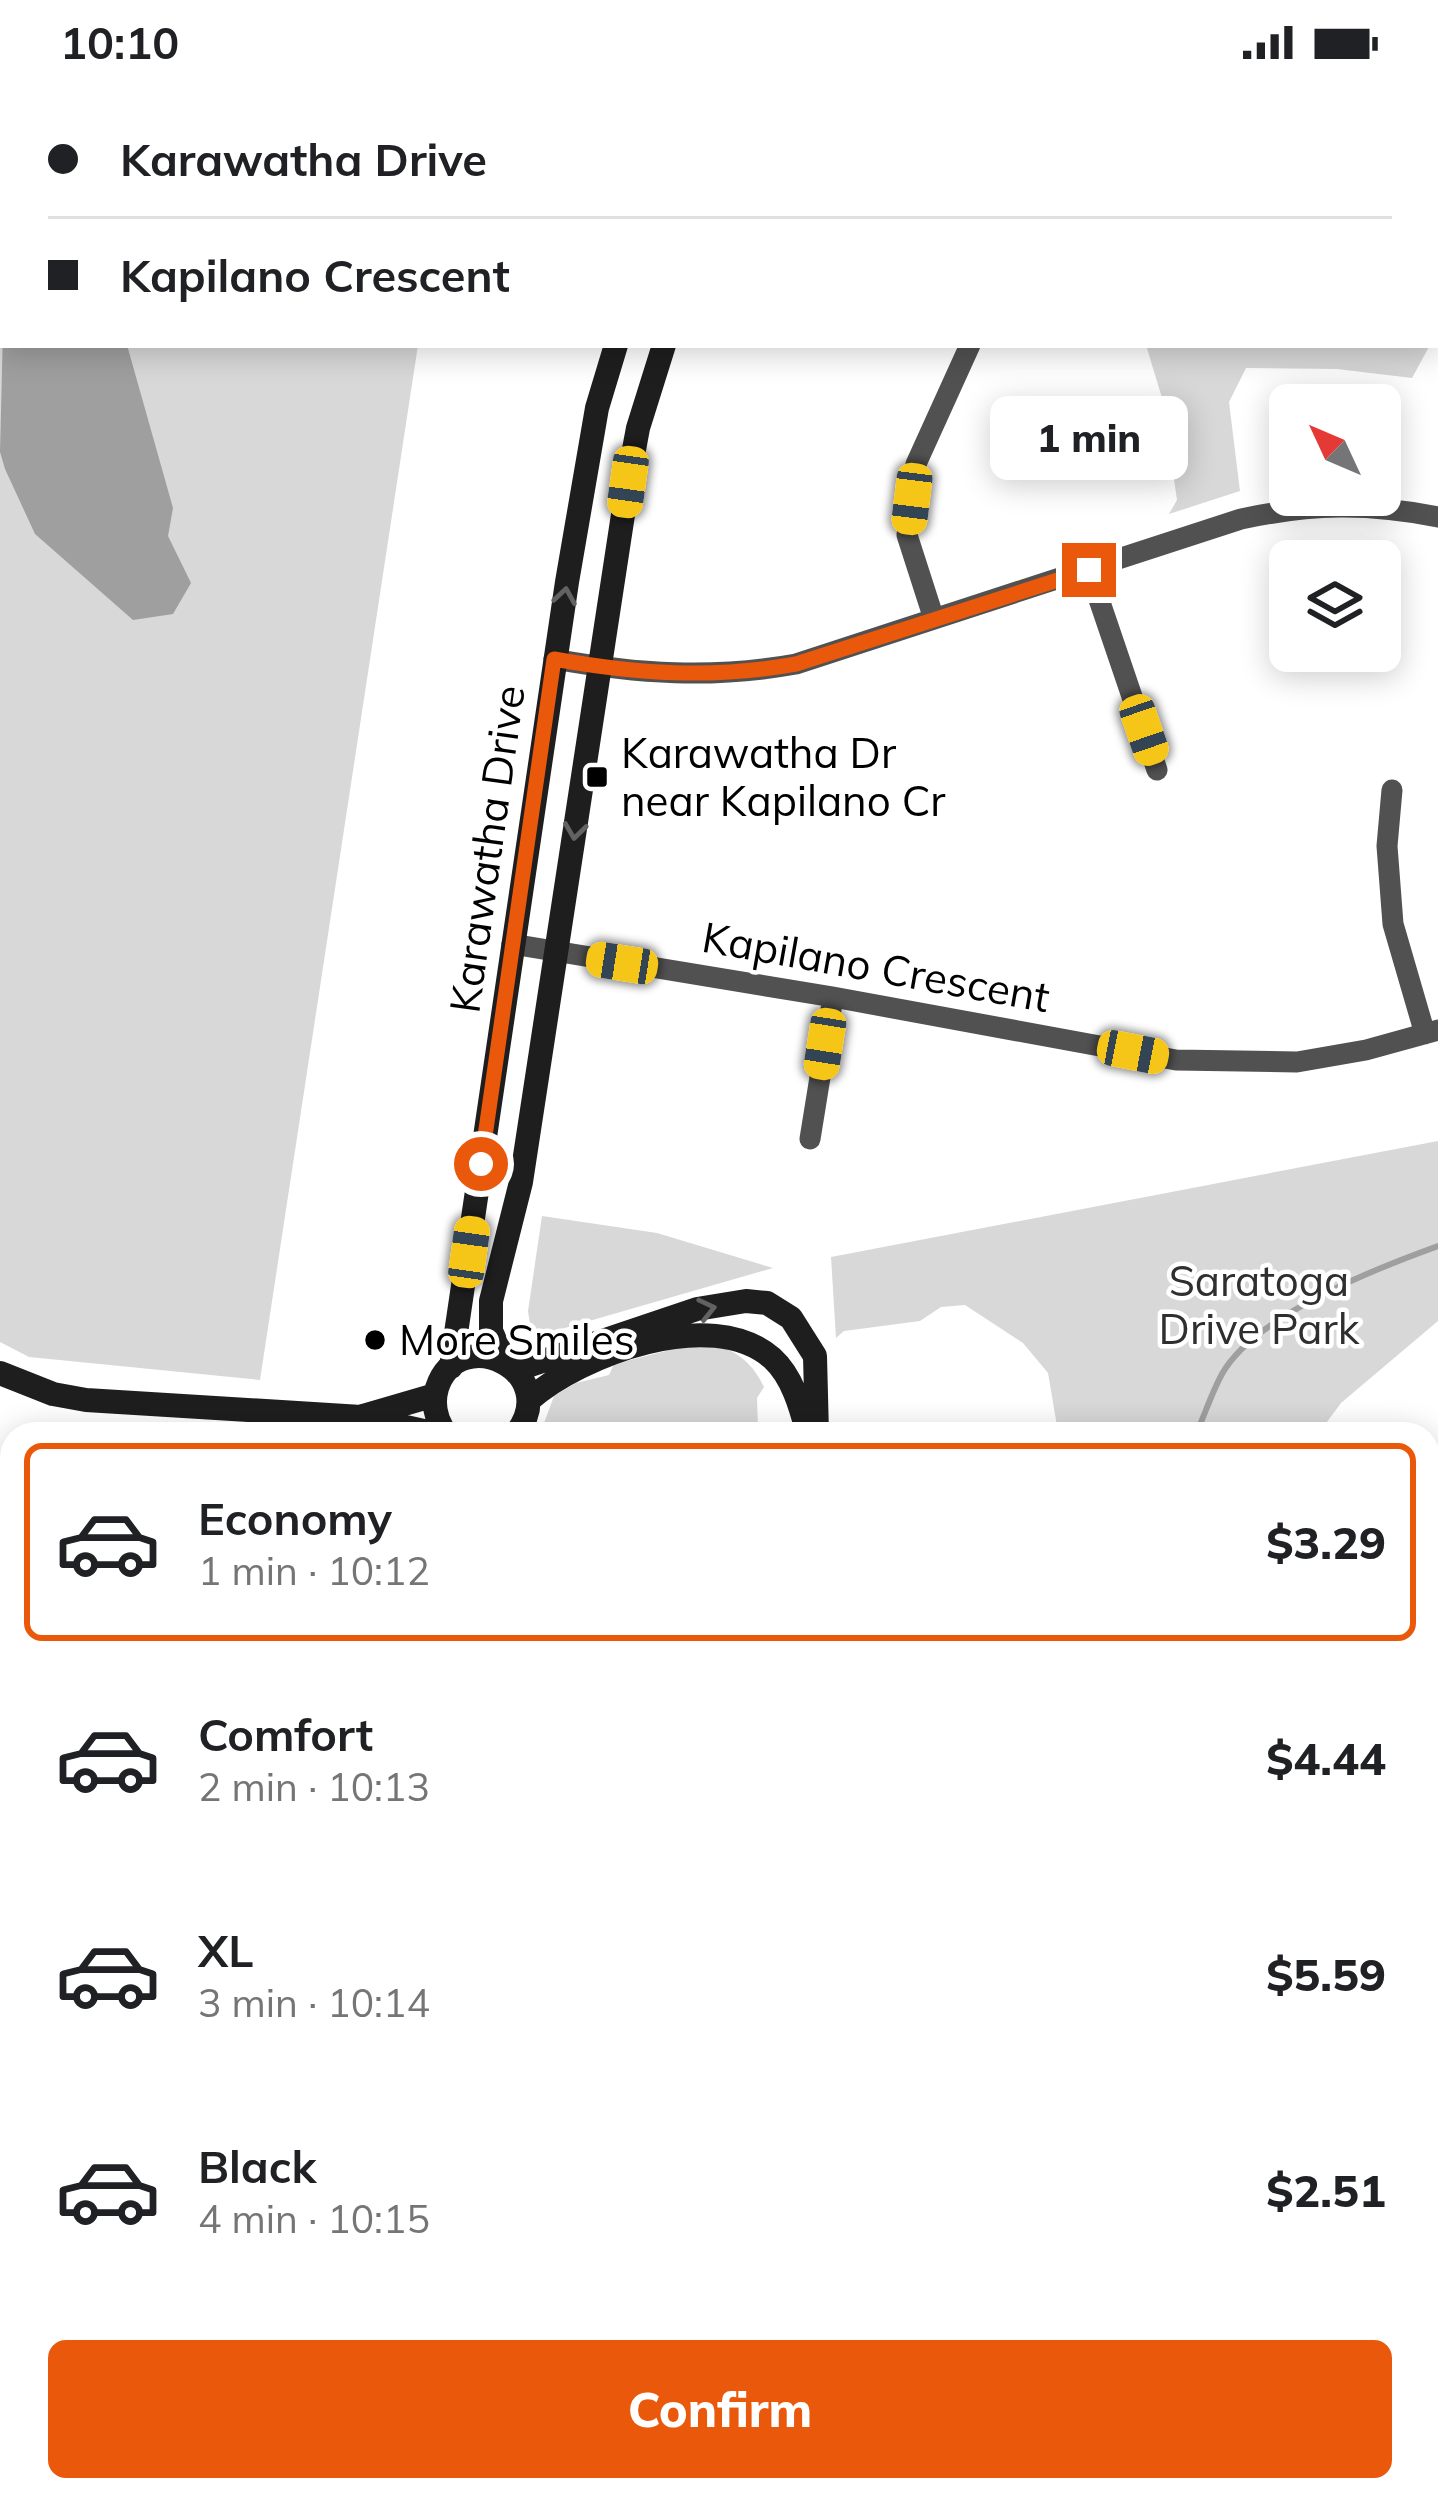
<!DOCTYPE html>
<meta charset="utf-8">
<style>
body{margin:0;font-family:Mulish,sans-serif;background:#f2f2f2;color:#202124;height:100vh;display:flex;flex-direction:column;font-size:45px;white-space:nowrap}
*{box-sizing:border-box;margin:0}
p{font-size:39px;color:#757577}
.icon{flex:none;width:66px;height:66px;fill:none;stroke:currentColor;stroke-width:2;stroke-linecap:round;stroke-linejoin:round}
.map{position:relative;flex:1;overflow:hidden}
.panel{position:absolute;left:0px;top:1338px;width:1440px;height:1080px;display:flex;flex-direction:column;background:#fff;border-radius:36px 36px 0 0;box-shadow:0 6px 30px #0003}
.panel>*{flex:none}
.hud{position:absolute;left:0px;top:0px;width:1440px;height:264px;box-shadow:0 6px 30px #0003;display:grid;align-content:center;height:264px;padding:0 48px;background:#fff}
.needle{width:78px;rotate:314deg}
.fabs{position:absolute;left:1269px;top:300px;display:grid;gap:24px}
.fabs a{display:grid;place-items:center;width:132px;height:132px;border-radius:18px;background:#fff;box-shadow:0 6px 30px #0003;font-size:60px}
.end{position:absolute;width:54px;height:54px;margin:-27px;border:15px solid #ea580c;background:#fff;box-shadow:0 0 0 6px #fff}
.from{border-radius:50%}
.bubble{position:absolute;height:84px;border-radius:18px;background:#fff;box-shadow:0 6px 30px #0003;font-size:39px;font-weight:800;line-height:84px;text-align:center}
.car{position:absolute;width:36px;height:72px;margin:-36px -18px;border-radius:15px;box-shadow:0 0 9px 3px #0007;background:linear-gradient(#f5c518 24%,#345 0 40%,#f5c518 0 76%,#345 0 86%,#f5c518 0)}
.hud b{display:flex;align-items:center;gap:42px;height:114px;font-size:45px}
.hud b+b{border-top:3px solid #e0e0e0}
.hud i{width:30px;height:30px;background:#202124}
ul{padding:21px 0 0;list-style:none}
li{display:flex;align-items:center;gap:36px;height:198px;margin:0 24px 18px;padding:0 24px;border:6px solid transparent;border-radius:18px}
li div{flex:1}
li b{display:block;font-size:45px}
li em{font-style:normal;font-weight:800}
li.active{border-color:#ea580c}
li>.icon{width:108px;height:108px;stroke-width:1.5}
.cta{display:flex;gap:24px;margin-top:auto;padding:24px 48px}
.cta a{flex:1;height:138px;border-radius:18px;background:#ea580c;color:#fff;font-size:48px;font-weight:800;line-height:138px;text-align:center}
.status{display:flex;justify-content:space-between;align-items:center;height:84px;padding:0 60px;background:#fff;direction:ltr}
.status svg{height:33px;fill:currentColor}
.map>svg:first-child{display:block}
.green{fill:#d8d8d8}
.water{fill:#9f9f9f}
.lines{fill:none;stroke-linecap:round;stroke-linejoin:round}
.stream{stroke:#9f9f9f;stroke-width:6}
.street{stroke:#515151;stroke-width:21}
.secondary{stroke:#1e1e1e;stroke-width:24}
.oneway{stroke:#626262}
.route{stroke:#ea580c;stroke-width:15}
.poi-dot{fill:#000;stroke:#fff;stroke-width:4.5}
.labels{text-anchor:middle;stroke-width:9;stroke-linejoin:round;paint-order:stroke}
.poi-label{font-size:42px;fill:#000;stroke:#fff;text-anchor:start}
.street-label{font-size:42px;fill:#000;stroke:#fff}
.park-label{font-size:42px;fill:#2f2f2f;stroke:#fff}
</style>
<div class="status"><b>10:10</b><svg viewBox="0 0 49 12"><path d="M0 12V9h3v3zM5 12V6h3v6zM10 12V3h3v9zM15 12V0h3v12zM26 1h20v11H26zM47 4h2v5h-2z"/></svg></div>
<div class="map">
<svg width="1438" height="2418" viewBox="0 0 1438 2418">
<rect width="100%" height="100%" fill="#fff"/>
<path class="green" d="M 0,0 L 458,0 L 3,3 L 3,261 L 418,261 L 260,1296 L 29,1273 L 0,1258 Z
M 1146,261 L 1430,261 L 1412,294 L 1337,285 L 1246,284 L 1229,318 L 1240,407 L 1169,430 L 1177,416 L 1162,314 Z
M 1438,1057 L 1438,1237 L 1341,1319 L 1318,1350 L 1058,1348 L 1048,1289 L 1023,1259 L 965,1221 L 941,1223 L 920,1237 L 844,1247 L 836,1254 L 831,1173 Z
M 542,1132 L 657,1149 L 773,1184 L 551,1248 L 538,1248 L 530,1240 L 528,1227 Z
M 702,1258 C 731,1263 751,1275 764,1303 L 757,1314 L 758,1344 L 749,1350 L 540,1350 L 554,1312 L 576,1299 L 609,1291 L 614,1280 Z
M 1027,2406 L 1147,2406 L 1149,2418 L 1028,2418 Z
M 1212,2406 L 1402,2406 L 1416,2418 Z"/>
<path class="water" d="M 3,244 L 3,261 L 127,261 L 173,424 L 168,452 L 191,499 L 173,530 L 133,536 L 35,450 L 5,385 L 0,368 Z
M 1438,2205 L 1438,2418 L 1416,2418 L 1402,2406 L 1428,2406 L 1428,2219 Z"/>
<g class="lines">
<path class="stream" d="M 1196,1350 C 1205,1330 1212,1308 1222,1290 C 1255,1231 1377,1184 1438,1162
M 0,1815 L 12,1820
M 0,2353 L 12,2352"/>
<path class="street" d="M 1089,486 L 1157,686
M 934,535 L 907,451 L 916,380 L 970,261
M 554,575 C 637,590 713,595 796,580 L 1241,435 C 1312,420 1367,419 1438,433
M 1392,706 L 1387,762 L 1393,840 L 1425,950
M 512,860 L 833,913 L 1176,976 L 1297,978 L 1366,966 L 1438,946
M 810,1055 L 833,913
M 1428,1420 L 1438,1411
M 0,1501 L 12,1491
M 0,1522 L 12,1537
M 0,1685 L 12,1599
M 1428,1907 L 1438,1894
M 577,2418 L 591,2406
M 868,2418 L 869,2406"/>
<path class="secondary" d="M 770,3 L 773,0
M 824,3 L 827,0
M 505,1278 L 491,1247 L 491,1217 L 521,1098 L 628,398 L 638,344 L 664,261
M 451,1283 L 567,498 L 597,324 L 616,261
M 516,1286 L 697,1225 L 746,1217 L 767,1219 L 791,1234 L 815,1272 L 817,1350
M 0,1289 L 53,1310 L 86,1316 L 361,1333 L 437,1350
M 529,1316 C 580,1271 711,1221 772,1274 C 793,1293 801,1324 808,1350
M 363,1332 L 435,1311
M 446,1350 C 436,1336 432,1321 437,1304 C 459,1237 564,1287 516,1350
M 1172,2406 L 1175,2418
M 164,2418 L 167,2406
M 192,2418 L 196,2406"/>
</g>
<defs><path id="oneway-chevron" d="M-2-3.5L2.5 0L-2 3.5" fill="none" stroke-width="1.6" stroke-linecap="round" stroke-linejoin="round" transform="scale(3)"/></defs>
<g class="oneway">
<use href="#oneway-chevron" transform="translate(565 512) rotate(-81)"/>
<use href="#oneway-chevron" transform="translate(575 747) rotate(98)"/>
<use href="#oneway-chevron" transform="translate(707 1225) rotate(-13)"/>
</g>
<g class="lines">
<path class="route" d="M 481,1080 L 554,575 C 637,590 713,595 796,580 L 1089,486"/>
</g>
<g class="poi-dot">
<rect x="585" y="681" width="24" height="24" rx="6"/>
<circle cx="375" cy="1256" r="12"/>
</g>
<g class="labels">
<g class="poi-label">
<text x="621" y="684">Karawatha Dr<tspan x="621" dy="48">near Kapilano Cr</tspan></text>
<text x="399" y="1271">More Smiles</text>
</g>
<g class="street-label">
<text transform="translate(487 765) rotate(-82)" y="15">Karawatha Drive</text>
<text transform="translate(876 883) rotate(10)" y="15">Kapilano Crescent</text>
</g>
<g class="park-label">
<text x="1259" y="1212">Saratoga<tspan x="1259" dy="48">Drive Park</tspan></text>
</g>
</g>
</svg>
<div class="fabs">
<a><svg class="needle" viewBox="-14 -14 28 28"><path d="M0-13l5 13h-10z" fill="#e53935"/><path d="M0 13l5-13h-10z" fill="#757577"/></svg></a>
<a><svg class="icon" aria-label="layers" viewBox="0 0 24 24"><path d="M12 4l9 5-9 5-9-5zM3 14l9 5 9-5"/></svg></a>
</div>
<i class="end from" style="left:481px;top:1080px"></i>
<i class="end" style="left:1089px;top:486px"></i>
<div class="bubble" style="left:990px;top:312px;width:198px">1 min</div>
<i class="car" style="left:628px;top:398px;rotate:188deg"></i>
<i class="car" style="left:912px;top:415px;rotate:187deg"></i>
<i class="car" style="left:1144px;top:646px;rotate:161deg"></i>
<i class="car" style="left:622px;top:879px;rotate:279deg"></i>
<i class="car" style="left:825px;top:960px;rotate:189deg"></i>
<i class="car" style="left:1133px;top:968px;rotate:101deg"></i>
<i class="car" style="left:469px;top:1168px;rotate:8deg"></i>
<div class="hud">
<b><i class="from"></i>Karawatha Drive</b>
<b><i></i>Kapilano Crescent</b>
</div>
<section class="panel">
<ul>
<li class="active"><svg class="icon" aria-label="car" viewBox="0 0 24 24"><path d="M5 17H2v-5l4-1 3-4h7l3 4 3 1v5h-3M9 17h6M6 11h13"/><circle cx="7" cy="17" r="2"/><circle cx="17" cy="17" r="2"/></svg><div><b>Economy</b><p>1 min · 10:12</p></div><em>$3.29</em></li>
<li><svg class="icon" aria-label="car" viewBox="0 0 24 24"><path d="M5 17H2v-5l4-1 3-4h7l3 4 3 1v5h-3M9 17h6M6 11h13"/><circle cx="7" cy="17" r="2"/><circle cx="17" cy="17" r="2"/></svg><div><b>Comfort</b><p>2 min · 10:13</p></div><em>$4.44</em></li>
<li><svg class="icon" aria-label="car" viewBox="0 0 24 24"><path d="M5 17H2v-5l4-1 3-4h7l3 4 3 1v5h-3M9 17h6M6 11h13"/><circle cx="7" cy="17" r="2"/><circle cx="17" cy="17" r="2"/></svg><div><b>XL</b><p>3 min · 10:14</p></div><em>$5.59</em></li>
<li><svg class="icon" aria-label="car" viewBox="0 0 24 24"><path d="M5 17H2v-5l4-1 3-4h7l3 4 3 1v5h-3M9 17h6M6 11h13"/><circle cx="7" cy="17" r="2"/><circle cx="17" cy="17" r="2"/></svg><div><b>Black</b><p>4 min · 10:15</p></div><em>$2.51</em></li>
</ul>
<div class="cta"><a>Confirm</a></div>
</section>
</div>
